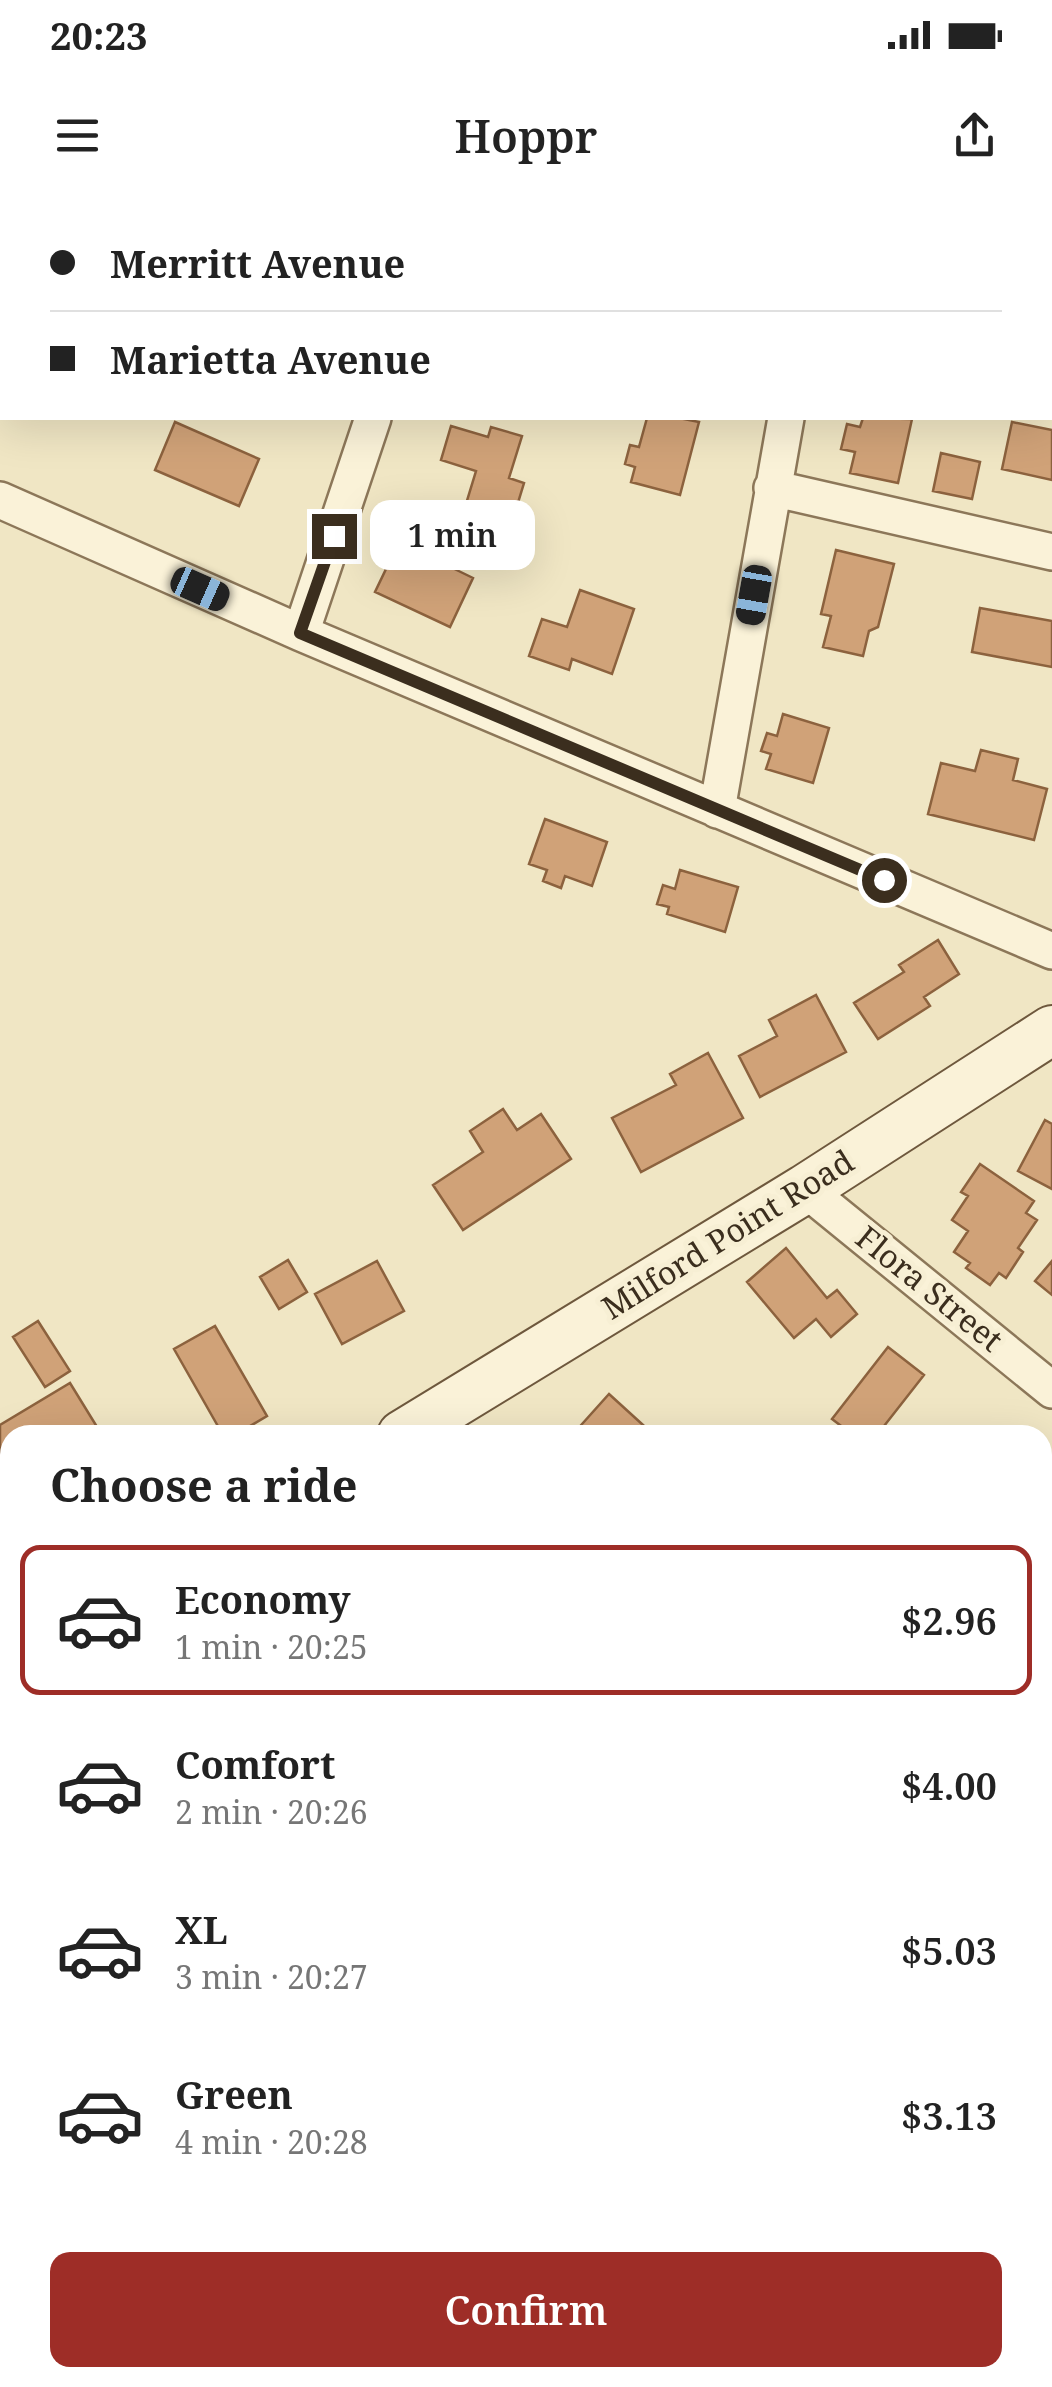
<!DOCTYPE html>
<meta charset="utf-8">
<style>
body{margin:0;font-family:"Noto Serif",serif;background:#f2f2f2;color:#222;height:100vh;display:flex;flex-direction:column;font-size:38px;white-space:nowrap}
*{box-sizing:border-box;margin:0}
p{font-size:32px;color:#767676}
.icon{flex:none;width:55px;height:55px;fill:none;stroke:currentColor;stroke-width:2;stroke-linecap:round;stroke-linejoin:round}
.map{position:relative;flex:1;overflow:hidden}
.sheet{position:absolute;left:0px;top:1225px;width:1052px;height:962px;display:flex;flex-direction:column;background:#fff;border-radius:30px 30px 0 0;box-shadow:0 10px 40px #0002}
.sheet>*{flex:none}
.guide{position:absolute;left:0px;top:0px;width:1052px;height:220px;box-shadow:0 10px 40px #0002;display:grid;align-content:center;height:220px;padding:0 50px;background:#fff}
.end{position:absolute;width:45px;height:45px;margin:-22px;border:12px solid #3b2e1e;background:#fff;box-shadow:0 0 0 5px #fff}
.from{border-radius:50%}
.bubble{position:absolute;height:70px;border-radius:20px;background:#fff;box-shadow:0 10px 40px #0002;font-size:32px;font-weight:600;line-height:70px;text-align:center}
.car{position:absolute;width:30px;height:60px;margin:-30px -15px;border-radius:12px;box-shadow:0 0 8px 2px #0007;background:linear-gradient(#222 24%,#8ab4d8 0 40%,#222 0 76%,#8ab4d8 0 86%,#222 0)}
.guide b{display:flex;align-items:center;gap:35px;height:95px;font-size:38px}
.guide b+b{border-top:2px solid #e0e0e0}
.guide i{width:25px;height:25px;background:#222}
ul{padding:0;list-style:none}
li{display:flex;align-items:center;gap:30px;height:150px;margin:0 20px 15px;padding:0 30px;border:5px solid transparent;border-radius:20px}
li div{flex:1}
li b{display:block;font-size:38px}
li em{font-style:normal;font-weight:600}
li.on{border-color:#9e2d27}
li>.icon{width:90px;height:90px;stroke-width:1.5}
h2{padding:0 50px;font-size:45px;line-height:120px}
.action{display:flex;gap:20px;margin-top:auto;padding:20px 50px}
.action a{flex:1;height:115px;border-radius:20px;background:#9e2d27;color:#fff;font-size:40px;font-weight:600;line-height:115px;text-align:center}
.status{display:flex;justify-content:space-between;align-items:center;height:70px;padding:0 50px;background:#fff;direction:ltr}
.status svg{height:28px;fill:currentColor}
header{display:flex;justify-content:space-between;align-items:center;height:130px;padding:0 50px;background:#fff;font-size:45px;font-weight:600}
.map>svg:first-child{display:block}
.building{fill:#d0a278;stroke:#8c623e;stroke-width:2.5}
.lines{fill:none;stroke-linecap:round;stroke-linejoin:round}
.street-casing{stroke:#8c7759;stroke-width:40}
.secondary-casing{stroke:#6e583d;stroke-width:52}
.street{stroke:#faf2d8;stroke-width:35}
.secondary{stroke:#faf2d8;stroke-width:48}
.route{stroke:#3b2e1e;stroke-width:12}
.labels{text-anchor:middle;stroke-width:10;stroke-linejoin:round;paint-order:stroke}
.street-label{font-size:32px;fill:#3b2e1e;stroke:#f7efd4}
</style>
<div class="status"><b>20:23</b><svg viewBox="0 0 49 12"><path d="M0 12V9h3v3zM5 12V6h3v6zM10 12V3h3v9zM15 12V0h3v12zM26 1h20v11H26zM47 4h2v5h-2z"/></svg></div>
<header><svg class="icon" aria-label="menu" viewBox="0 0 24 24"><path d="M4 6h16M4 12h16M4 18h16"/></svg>Hoppr<svg class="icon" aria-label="share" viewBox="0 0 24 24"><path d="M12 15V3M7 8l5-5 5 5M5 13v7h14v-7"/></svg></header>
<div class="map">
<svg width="1052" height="2187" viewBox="0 0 1052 2187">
<rect width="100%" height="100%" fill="#f0e6c4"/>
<path class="building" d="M 647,218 L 679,218 L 699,222 L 680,295 L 631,282 L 635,267 L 625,264 L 630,245 L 639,247 Z
M 863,218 L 912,219 L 898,283 L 850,273 L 855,252 L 841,249 L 847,224 L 860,227 Z
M 175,222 L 259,259 L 239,306 L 155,270 Z
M 1012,222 L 1052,230 L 1052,280 L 1002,269 Z
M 451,226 L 488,237 L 491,227 L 522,236 L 509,278 L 524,283 L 513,319 L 466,304 L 476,271 L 441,260 Z
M 941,253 L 980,262 L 972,299 L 933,291 Z
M 399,342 L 473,378 L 450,427 L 375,392 Z
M 836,350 L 894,364 L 878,427 L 869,431 L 863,456 L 823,447 L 831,416 L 821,414 Z
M 580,390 L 634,409 L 612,474 L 572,459 L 569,470 L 529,456 L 542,419 L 567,427 Z
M 980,408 L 1052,421 L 1052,467 L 972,452 Z
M 783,514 L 829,528 L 813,583 L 766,569 L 771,554 L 761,551 L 767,533 L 777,536 Z
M 981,550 L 1018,559 L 1013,580 L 1047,589 L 1034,640 L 928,614 L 941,563 L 975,571 Z
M 545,619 L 607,642 L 592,686 L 565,676 L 561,688 L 543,681 L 547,670 L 529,664 Z
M 680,670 L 738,687 L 725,732 L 667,714 L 669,707 L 657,704 L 663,685 L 675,689 Z
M 938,740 L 959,774 L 924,797 L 930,806 L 878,839 L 854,803 L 904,772 L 899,765 Z
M 816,795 L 846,852 L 760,897 L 739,856 L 777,836 L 769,820 Z
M 708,853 L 743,918 L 641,972 L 612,918 L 676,885 L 670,874 Z
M 503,909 L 517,930 L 541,914 L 571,959 L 463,1030 L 433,985 L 483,952 L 470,931 Z
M 1045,920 L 1052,924 L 1052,989 L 1018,971 Z
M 980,964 L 1034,1001 L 1026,1013 L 1037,1020 L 1018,1048 L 1023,1052 L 1006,1078 L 999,1073 L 990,1085 L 966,1068 L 970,1063 L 954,1052 L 968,1031 L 952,1020 L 968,996 L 961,992 Z
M 786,1048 L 827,1098 L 837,1090 L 857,1114 L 831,1137 L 816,1119 L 794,1138 L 747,1082 Z
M 288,1060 L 307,1092 L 279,1109 L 260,1077 Z
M 377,1061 L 404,1111 L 342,1144 L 315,1094 Z
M 1052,1061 L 1052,1095 L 1035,1081 Z
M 38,1121 L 70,1171 L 45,1187 L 13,1137 Z
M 215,1126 L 267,1216 L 235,1235 L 223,1235 L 174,1149 Z
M 888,1147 L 924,1175 L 877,1235 L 853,1235 L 832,1219 Z
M 70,1183 L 102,1235 L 10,1235 L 10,1274 L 0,1258 L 0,1225 Z
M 609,1194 L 654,1235 L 574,1233 Z
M 0,1820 L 10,1829 L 10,1882 L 2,1891 Z
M 1052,1856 L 1052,1911 L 1042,1903 L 1042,1868 Z
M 403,2178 L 417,2178 L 428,2187 L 395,2187 Z
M 687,2178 L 756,2178 L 748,2187 L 691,2187 L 684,2182 Z"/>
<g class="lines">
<defs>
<path id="street" d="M 422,2 L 423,0
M 831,2 L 831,0
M 772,288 L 1052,352
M 0,300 L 301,433 L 1052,751
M 301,433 L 373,218
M 717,610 L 786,218
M 805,989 L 1052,1190
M 1042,1750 L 1052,1758
M 0,2015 L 10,2025
M 1042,2091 L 1052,2081
M 170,2178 L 180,2187
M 884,2178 L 895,2187
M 959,2187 L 967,2178"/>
<path id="secondary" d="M 402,1235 L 805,989 L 1052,830
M 0,1477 L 10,1471"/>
</defs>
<use href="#street" class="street-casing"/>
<use href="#secondary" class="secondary-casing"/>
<use href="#street" class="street"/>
<use href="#secondary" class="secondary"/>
</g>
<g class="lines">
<path class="route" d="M 334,336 L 300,433 L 884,680"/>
</g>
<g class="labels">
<g class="street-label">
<text transform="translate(728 1035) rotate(-32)" y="11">Milford Point Road</text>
<text transform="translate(929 1089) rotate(39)" y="11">Flora Street</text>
</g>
</g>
</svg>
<i class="end from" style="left:884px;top:680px"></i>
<i class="end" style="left:334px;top:336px"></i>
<div class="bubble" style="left:370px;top:300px;width:165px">1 min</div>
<i class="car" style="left:200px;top:389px;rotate:114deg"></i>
<i class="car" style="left:754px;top:395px;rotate:190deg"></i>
<div class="guide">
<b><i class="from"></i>Merritt Avenue</b>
<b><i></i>Marietta Avenue</b>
</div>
<section class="sheet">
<h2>Choose a ride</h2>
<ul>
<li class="on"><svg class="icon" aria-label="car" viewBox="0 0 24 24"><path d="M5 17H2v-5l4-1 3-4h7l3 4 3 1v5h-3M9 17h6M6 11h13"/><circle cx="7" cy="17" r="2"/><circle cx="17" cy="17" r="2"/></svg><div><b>Economy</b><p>1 min · 20:25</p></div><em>$2.96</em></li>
<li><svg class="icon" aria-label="car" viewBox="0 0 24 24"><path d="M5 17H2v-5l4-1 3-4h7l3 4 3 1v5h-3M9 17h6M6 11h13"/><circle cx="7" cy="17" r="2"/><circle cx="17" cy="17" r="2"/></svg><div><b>Comfort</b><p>2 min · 20:26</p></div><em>$4.00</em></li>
<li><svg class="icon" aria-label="car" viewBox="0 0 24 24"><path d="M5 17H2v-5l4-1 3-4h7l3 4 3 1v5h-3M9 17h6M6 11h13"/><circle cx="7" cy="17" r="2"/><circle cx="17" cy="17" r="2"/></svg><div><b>XL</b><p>3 min · 20:27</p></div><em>$5.03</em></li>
<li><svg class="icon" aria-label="car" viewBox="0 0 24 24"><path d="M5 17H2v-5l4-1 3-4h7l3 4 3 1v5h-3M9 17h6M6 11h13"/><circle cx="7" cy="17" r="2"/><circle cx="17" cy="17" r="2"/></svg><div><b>Green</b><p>4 min · 20:28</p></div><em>$3.13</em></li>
</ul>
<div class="action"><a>Confirm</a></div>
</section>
</div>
